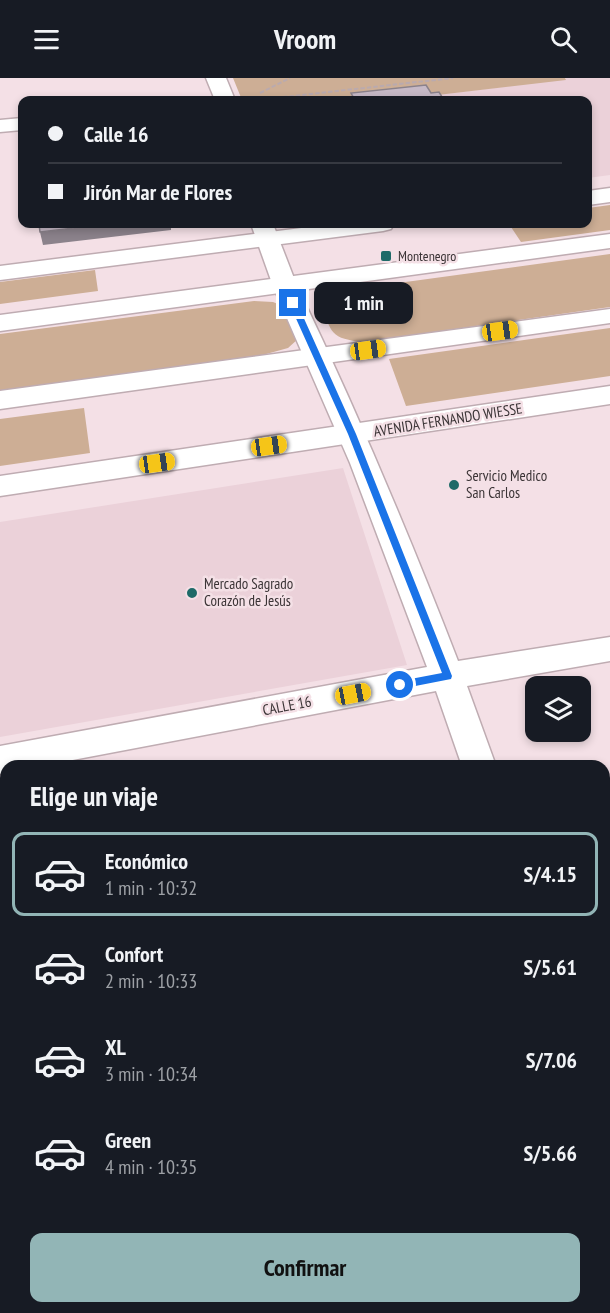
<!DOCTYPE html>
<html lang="es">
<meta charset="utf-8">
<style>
body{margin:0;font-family:"PT Sans Narrow",sans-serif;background:#20242c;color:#f1f3f6;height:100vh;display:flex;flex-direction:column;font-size:22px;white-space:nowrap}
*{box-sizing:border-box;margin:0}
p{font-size:20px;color:#9ea1a6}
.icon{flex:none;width:33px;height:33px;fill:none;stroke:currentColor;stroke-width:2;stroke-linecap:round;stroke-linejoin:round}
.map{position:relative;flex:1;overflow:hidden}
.side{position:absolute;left:0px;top:682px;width:610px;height:554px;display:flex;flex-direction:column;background:#171b24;border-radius:18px 18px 0 0;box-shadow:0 3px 9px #0003}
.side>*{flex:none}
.top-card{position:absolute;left:18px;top:18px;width:574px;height:132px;border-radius:12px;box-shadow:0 3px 9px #0003;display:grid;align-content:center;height:132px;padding:0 30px;background:#171b24}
.buttons{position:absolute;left:525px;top:598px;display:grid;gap:12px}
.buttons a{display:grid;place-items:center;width:66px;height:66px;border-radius:12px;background:#171b24;box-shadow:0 3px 9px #0003;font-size:30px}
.end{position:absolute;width:27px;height:27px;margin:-14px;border:8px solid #1a73e8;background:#fff;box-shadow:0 0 0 3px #fff}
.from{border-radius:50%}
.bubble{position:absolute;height:42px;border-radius:12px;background:#171b24;box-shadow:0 3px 9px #0003;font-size:20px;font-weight:800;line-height:42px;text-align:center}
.car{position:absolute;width:18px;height:36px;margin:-18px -9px;border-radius:8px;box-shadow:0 0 4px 2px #0007;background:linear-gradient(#f5c518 24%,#345 0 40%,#f5c518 0 76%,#345 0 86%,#f5c518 0)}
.top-card b{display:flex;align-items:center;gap:21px;height:57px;font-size:22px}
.top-card b+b{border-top:2px solid #363941}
.top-card i{width:15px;height:15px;background:#f1f3f6}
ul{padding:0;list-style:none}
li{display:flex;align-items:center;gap:18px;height:84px;margin:0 12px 9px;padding:0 18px;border:3px solid transparent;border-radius:12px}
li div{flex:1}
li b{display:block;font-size:22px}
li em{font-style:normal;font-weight:800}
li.current{border-color:#92b5b6}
li>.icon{width:54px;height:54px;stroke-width:1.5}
h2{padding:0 30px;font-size:27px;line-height:72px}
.cta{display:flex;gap:12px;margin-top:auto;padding:12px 30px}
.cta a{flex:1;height:69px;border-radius:12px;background:#92b5b6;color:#111;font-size:24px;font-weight:800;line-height:69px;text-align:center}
header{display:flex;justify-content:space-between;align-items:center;height:78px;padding:0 30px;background:#171b24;font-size:27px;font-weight:800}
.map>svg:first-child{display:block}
.built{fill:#ebd1d9}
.green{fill:#cdae95}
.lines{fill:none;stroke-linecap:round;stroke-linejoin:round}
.minor-casing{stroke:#bfacb2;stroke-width:3}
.tertiary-casing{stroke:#bfacb2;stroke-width:3}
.secondary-casing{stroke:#bfacb2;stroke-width:3}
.primary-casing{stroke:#bfacb2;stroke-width:3}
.path{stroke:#baaaae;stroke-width:2;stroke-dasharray:4.5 2;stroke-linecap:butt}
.minor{fill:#fff;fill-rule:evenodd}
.tertiary{fill:#fff;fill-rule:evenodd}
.secondary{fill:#fff;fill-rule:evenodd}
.primary{fill:#fff;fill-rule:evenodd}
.shaded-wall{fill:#8b828b}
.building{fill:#c6b9c6;stroke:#8b828b;stroke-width:1.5}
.route{fill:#1a73e8}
.poi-dot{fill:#1e6a68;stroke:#f4e0e6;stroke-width:2}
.labels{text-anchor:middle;stroke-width:5;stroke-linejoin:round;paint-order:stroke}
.far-poi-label{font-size:14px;fill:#3b3436;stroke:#f4e0e6;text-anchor:start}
.street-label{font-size:15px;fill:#3b3436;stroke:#f4e0e6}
.poi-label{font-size:15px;fill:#3b3436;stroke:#f4e0e6;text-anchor:start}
</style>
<header><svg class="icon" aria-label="menu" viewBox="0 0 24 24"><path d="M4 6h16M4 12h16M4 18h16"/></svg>Vroom<svg class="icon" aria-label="search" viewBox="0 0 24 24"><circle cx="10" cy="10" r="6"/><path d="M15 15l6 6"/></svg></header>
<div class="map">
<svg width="610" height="1235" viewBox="0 0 610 1235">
<rect width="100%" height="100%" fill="#f4e0e6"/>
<path class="built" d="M 565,0 L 610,0 L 610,97 L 588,100 L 588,22 L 395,22 L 566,1 Z
M 343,390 L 407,587 L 0,659 L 0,444 Z"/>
<path class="green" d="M 233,0 L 565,0 L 566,2 L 395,22 L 242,22 Z
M 610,127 L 610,152 L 521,164 L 509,146 L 588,146 L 588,130 Z
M 610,176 L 610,229 L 364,264 C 331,261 330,255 322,224 L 330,215 L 347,212 Z
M 95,192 L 98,213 L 0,226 L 0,204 Z
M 254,223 L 273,224 L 283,228 L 298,261 L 288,270 L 259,278 L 0,314 L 0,256 Z
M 610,250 L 610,298 L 406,328 L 389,281 Z
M 84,330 L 90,375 L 0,388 L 0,341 Z"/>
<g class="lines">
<defs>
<path id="minor" d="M 22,40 L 22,52 L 0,54 L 0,42 Z
M 285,201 L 294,203 L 297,208 C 356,331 409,456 458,583 L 610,559 L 610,583 L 467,608 L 496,688 L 462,688 L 436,613 L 41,688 L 6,688 L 6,695 L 0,696 L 0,668 L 427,589 L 350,385 L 273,208 L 276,203 Z
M 604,1023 L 610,1025 L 610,1080 L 604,1078 Z
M 6,1076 L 6,1120 L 0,1122 L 0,1078 Z"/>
<path id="tertiary" d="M 206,0 L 226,0 L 235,22 L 215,22 Z
M 251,146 L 273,146 L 297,208 L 294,213 L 285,215 L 276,213 L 273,208 Z"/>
<path id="secondary" d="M 610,110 L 610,124 L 588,127 L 588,113 Z
M 333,146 L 394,146 L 391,151 L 383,153 L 0,202 L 0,188 Z
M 610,308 L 610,326 L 0,418 L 0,398 Z"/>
<path id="primary" d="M 610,156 L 610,170 L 0,253 L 0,237 Z
M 610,231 L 610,245 L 0,331 L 0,313 Z"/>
</defs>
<use href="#minor" class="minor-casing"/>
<use href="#tertiary" class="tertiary-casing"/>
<use href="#secondary" class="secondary-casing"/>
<use href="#primary" class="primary-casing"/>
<path class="path" d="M 260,15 L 290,0
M 257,22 L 453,0"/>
<use href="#minor" class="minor"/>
<use href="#tertiary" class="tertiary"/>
<use href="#secondary" class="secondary"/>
<use href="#primary" class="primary"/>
</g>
<path class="shaded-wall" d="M 108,146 L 171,146 L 171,152 L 43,167 L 40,154 Z"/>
<path class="building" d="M 426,7 L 431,15 L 439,14 L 444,22 L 355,22 L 351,15 Z
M 39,146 L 108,146 L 40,154 Z"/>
<path class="route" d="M 293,223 L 297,225 L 356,356 L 452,598 L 451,601 L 400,611 L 396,607 L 400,603 L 442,595 L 348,356 L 289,225 Z"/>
<g class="poi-dot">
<rect x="380" y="172" width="12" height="12" rx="3"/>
<circle cx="454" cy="407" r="6"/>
<circle cx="192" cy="515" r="6"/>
</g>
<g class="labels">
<g class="far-poi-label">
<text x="398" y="183">Montenegro</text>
</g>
<g class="street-label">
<text transform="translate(448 342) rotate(-9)" y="5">AVENIDA FERNANDO WIESSE</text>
<text transform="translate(287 628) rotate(-11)" y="5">CALLE 16</text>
</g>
<g class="poi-label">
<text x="466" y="403">Servicio Medico<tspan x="466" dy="17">San Carlos</tspan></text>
<text x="204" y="511">Mercado Sagrado<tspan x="204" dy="17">Corazón de Jesús</tspan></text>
</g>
</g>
</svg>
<div class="buttons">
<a><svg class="icon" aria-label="layers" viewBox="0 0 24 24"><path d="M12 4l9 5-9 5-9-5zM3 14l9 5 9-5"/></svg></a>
</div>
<i class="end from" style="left:400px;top:607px"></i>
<i class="end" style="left:293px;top:225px"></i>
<div class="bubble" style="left:314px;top:204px;width:99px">1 min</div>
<i class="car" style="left:500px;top:253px;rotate:82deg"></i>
<i class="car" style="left:368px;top:272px;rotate:82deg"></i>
<i class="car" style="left:269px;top:368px;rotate:82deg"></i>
<i class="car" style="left:157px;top:385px;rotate:82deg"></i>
<i class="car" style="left:353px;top:616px;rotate:79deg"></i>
<div class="top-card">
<b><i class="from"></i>Calle 16</b>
<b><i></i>Jirón Mar de Flores</b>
</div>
<section class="side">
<h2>Elige un viaje</h2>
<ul>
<li class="current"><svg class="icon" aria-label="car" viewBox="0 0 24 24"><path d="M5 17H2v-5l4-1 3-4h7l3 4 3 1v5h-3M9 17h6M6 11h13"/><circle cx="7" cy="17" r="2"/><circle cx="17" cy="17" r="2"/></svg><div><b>Económico</b><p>1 min · 10:32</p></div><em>S/4.15</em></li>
<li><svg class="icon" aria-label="car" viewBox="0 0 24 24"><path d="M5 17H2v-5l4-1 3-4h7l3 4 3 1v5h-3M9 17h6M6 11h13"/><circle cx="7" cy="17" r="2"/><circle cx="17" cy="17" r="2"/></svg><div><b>Confort</b><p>2 min · 10:33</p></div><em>S/5.61</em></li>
<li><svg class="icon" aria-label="car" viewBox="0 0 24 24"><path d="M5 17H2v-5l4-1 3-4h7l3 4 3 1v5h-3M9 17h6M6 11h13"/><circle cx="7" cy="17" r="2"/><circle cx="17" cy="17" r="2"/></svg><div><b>XL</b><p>3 min · 10:34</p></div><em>S/7.06</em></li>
<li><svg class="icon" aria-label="car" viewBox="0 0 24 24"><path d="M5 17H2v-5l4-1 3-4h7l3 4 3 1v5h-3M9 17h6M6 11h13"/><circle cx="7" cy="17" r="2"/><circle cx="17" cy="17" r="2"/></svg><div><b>Green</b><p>4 min · 10:35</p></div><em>S/5.66</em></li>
</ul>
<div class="cta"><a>Confirmar</a></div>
</section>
</div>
